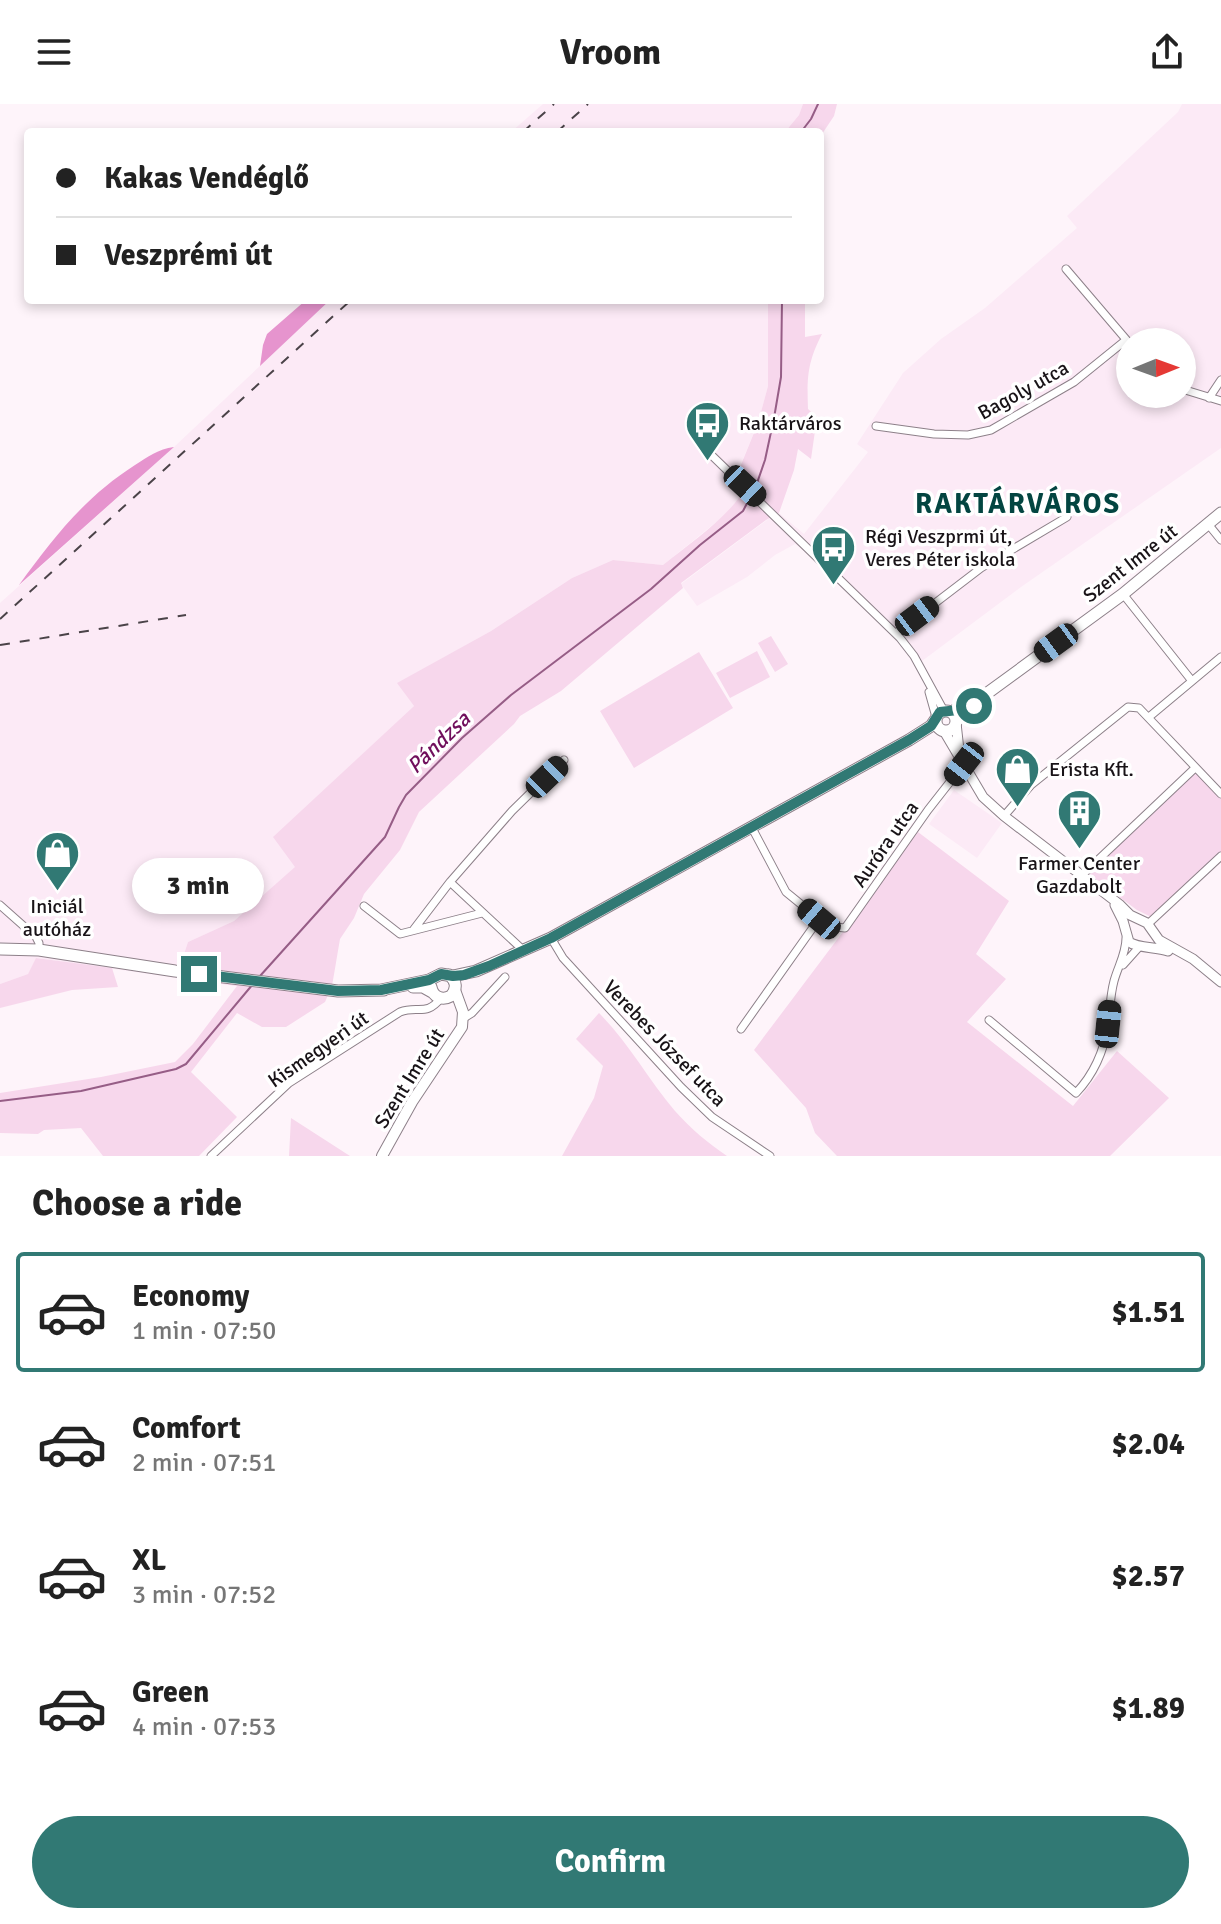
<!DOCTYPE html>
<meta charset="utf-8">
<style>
body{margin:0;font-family:Signika,sans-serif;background:#f6f6f6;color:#222;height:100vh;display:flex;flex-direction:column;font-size:30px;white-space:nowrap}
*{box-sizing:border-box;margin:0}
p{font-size:26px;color:#767676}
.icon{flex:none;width:44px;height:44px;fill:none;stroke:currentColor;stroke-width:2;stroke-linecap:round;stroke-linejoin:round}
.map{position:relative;height:1052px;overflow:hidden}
.panel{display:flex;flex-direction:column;background:#fff;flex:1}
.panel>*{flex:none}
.hud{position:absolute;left:24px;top:24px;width:800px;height:176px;border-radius:8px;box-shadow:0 4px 12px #0003;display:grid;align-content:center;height:176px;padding:0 32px;background:#fff}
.needle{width:52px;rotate:89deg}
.tools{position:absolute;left:1116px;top:224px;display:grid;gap:16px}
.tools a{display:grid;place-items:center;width:80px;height:80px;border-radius:50%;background:#fff;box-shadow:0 4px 12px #0003;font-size:40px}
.end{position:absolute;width:36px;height:36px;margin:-18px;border:10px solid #317974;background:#fff;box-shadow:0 0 0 4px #fff}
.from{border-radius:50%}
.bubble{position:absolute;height:56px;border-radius:28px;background:#fff;box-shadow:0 4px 12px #0003;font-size:26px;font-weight:700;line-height:56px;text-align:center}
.car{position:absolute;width:24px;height:48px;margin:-24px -12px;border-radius:10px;box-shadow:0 0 6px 2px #0007;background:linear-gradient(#222 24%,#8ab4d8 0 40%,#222 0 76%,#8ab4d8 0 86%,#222 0)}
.hud b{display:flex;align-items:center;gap:28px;height:76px;font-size:30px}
.hud b+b{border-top:2px solid #e0e0e0}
.hud i{width:20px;height:20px;background:#222}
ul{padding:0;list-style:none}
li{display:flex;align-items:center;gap:24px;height:120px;margin:0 16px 12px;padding:0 16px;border:4px solid transparent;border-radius:8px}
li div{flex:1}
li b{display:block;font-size:30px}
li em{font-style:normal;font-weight:700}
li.current{border-color:#317974}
li>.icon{width:72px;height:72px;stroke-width:1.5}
h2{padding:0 32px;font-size:36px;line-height:96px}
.cta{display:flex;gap:16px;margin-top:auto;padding:16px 32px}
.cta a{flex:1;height:92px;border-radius:48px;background:#317974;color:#fff;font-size:32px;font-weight:700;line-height:92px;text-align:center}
header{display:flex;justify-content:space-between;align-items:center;height:104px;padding:0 32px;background:#fff;font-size:36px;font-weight:700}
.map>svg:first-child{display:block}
.built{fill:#fceaf6;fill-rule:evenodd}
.green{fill:#f7d7ec}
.forest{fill:#e694ce}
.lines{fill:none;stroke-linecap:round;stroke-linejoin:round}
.stream{stroke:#965d86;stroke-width:2}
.minor-casing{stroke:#8d8089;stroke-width:9}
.tertiary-casing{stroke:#8d8089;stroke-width:11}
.secondary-casing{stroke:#8d8089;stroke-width:12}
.primary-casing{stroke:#8d8089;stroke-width:13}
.minor{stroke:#fff;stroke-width:7}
.tertiary{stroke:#fff;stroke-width:9}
.secondary{stroke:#fff;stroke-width:10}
.primary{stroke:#fff;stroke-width:11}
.rail{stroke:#4a4348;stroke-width:2;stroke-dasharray:10 10;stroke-linecap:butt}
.route{stroke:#317974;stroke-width:10}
.labels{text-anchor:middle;stroke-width:7;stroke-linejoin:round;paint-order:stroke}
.street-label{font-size:20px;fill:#181317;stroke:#fff}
.poi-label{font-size:20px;fill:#181317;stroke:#fff;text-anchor:start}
.water-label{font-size:22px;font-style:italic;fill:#700f5c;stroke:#fff}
.district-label{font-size:28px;font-weight:bold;letter-spacing:2px;fill:#034541;stroke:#fff}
</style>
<header><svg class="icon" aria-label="menu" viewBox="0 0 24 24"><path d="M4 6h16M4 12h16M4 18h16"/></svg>Vroom<svg class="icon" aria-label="share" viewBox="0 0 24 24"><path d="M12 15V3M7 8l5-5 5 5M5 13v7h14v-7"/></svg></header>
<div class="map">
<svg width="1221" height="1052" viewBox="0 0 1221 1052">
<rect width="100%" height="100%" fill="#fef4fa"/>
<path class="built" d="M 543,0 L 803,0 L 799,11 L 785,28 L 511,28 Z
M 1182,0 L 1221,0 L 1221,344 L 1021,483 L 918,560 L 914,552 L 836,470 L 795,440 L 775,451 L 747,473 L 697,502 L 681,480 L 767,416 L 779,409 L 804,430 L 868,348 L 857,340 L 903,269 L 941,235 L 985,204 L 1077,124 L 1067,112 L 1178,8 ZM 1130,238 L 1182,238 L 1182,290 L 1130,290 Z
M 330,196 L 768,196 L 768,282 L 758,319 L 738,367 L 748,380 L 739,395 L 725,411 L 663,461 L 613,456 L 572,474 L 491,527 L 398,579 L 414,602 L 274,733 L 296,763 L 234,817 L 188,838 L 180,862 L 178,874 L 37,854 L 28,870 L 0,880 L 0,499 L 174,343 Z
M 954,686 L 1002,719 L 977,754 L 929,720 Z"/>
<path class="green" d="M 803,0 L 837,0 L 834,12 L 820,33 L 820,28 L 785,28 L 799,11 Z
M 768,196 L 805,196 L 805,233 L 822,230 C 807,259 807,274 808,305 L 817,313 L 811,355 L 798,345 L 794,366 L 779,409 L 766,416 L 681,479 L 683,484 L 561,587 L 520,612 L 514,620 L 419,708 L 400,746 L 364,790 L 354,814 L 340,835 L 332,882 L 325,898 L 286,923 L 262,923 L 237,909 L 191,968 L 237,1013 L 199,1052 L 103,1052 L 81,1024 L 44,1026 L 38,1030 L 0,1029 L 0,989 L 101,973 L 175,958 L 193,940 L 237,882 L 178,874 L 180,862 L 188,838 L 234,817 L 295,763 L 273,733 L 414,602 L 397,579 L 491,527 L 572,474 L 613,456 L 663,461 C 694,436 727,415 748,381 L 738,368 L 758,319 L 768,282 Z
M 771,532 L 788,560 L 775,568 L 758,539 Z
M 757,547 L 770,573 L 730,594 L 716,569 Z
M 699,548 L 733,604 L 634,664 L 600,607 Z
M 1195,667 L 1221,695 L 1221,749 L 1151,813 L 1137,806 L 1088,770 Z
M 918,728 L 1009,797 L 976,850 L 1006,875 L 967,918 L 1073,1002 L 1117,947 L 1169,994 L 1110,1052 L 837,1052 L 815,1029 L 806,1004 L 754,946 Z
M 36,854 L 112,864 L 118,883 L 72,886 L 0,904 L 0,880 L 28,870 Z
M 599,909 C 628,938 648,975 675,1007 C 691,1025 708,1039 727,1052 L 562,1052 L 594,994 L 603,962 L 576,935 Z
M 291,1014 L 350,1052 L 351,1052 L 289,1052 Z"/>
<path class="forest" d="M 306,196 L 330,196 L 260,262 L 263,241 L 267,230 Z
M 174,343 L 19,481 C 53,434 85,393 135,361 C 148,353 158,345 174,343 Z"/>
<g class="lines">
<path class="stream" d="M 801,28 L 811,15 L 818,0
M 260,872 L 385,733 L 399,703 L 406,691 L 462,634 L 511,591 L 651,485 L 700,441 L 743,407 L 756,382 L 765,356 L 774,314 L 781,273 L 782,196
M 0,997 L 81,987 L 176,965 L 186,960 L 253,880"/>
<defs>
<path id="minor" d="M 1066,165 L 1130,240
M 1182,285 L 1221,297
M 1209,294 L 1221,276
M 876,322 L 934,330 L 968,331 L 991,326 L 1074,278 L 1126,236
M 700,340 L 900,534 L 914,552 L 944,607
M 1208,420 L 1221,436
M 1123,490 L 1192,577
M 896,529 L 981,464 L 1067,413
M 929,588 L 936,613
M 1149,613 L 1221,553
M 1004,712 L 1031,681 L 1128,603 L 1139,604 L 1221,690
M 751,722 L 786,788 L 819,815
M 1081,772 L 1195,664
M 450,778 L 523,846
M 0,801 L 36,833 L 39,839 L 39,846
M 364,802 L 400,830 L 482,809
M 1148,820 L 1221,752
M 414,825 L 450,778 L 512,707 L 564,656
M 551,834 L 563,854 L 681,983 L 712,1013 L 770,1052
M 1123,861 L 1140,842
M 464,914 L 472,909 L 505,873
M 989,916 L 1076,989 C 1094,970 1104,947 1108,921 C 1110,906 1110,892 1114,877 C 1118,862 1126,850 1126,834
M 741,925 L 819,815 L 835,823 L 845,824 L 928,706 L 964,660
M 211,1052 L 289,979 L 400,908 C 418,901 426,913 441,894"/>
<path id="tertiary" d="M 956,619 L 959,646
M 944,627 L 983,693 L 1004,712 L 1119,800 L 1130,811 L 1147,819 L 1159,836 L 1193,855 L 1221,878
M 1115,801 L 1123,817 L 1129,838 C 1137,844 1156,843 1168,847"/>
<path id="secondary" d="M 382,1052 L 412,998 L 462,923 L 463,908 L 455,886"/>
<path id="primary" d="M936 617a10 10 0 1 1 20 0a10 10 0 1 1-20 0Z
M 951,608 L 982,593 L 1123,490 L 1221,409
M 0,845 L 39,846 L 175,867 L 338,887 L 384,886
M 413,883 L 423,883 L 432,888
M 431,883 C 433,893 442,897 451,892 C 457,885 457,877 449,871
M 381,886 L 429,876 L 441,870 L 453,872 L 476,867 L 551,834 L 909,636 L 931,622 L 935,616"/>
</defs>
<use href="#minor" class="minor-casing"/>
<use href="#tertiary" class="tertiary-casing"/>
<use href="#secondary" class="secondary-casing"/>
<use href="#primary" class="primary-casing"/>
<use href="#minor" class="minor"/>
<use href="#tertiary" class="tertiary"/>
<use href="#secondary" class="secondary"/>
<use href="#primary" class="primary"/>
<path class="rail" d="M 523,28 L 554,0
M 557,28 L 588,0
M 0,515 L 351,196
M 0,541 L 186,511"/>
</g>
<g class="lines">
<path class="route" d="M 199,870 L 338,887 L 381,886 L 429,876 L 441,870 L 453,872 L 464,871 L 489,862 L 551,834 L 909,636 L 931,622 L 940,608 L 958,606 L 982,593 L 974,602"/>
</g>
<defs>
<symbol id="bus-pin" viewBox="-11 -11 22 30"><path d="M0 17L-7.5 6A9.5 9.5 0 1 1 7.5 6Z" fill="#317974" stroke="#fff"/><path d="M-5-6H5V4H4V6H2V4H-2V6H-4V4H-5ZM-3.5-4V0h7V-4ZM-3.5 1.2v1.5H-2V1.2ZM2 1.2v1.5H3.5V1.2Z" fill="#fff"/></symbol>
<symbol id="shop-pin" viewBox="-11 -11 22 30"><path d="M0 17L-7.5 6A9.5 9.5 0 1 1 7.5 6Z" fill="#317974" stroke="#fff"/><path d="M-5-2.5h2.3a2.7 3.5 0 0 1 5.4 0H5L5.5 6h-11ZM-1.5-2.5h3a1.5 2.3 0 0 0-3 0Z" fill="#fff"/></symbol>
<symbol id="building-pin" viewBox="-11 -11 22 30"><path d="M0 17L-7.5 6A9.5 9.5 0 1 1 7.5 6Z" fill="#317974" stroke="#fff"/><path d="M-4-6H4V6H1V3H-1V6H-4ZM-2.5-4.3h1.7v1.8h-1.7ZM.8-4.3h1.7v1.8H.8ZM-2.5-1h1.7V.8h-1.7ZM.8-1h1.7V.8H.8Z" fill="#fff"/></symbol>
</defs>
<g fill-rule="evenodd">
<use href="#bus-pin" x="682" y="294" width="51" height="69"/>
<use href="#bus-pin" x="808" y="418" width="51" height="69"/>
<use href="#shop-pin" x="992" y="640" width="51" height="69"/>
<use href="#building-pin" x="1054" y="682" width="51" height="69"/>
<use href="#shop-pin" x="32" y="724" width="51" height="69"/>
</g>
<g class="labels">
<g class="street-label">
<text transform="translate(1023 286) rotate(-29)" y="7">Bagoly utca</text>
<text transform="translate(1130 459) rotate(-38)" y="7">Szent Imre út</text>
<text transform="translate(885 740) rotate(-55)" y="7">Auróra utca</text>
<text transform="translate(665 939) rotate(46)" y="7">Verebes József utca</text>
<text transform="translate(318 945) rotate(-35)" y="7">Kismegyeri út</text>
<text transform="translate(409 974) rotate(-58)" y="7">Szent Imre út</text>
</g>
<g class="poi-label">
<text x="739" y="326">Raktárváros</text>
<text x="865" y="439">Régi Veszprmi út,<tspan x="865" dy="23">Veres Péter iskola</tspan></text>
<text x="1049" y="672">Erista Kft.</text>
<text x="1079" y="766" text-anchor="middle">Farmer Center<tspan x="1079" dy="23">Gazdabolt</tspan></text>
<text x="57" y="809" text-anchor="middle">Iniciál<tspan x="57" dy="23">autóház</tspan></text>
</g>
<g class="water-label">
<text transform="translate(438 638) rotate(-44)" y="8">Pándzsa</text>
</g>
<g class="district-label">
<text x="1018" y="409">RAKTÁRVÁROS</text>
</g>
</g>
</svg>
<div class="tools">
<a><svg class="needle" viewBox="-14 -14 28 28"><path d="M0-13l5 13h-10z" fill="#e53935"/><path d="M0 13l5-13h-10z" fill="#767676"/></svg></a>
</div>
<i class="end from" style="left:974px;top:602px"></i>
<i class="end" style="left:199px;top:870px"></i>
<div class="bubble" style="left:132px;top:754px;width:132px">3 min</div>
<i class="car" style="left:745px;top:382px;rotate:133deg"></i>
<i class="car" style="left:917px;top:512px;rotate:53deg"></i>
<i class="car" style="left:1056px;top:539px;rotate:234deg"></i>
<i class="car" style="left:964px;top:660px;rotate:218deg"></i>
<i class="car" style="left:547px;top:673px;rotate:46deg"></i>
<i class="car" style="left:819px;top:815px;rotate:310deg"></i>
<i class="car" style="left:1108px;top:920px;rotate:6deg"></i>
<div class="hud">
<b><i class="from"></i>Kakas Vendéglő</b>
<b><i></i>Veszprémi út</b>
</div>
</div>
<section class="panel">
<h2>Choose a ride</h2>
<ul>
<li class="current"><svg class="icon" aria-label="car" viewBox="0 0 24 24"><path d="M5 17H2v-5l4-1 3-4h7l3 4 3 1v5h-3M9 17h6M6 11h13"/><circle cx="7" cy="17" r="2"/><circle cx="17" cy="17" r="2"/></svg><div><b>Economy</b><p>1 min · 07:50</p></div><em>$1.51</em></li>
<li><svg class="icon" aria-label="car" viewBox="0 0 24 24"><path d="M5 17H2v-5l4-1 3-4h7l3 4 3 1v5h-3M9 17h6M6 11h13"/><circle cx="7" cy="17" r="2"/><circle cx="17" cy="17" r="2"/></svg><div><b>Comfort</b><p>2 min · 07:51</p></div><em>$2.04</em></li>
<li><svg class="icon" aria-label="car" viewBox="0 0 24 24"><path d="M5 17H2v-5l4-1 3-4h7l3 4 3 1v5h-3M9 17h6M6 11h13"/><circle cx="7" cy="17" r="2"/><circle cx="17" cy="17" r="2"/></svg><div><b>XL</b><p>3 min · 07:52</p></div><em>$2.57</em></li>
<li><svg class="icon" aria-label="car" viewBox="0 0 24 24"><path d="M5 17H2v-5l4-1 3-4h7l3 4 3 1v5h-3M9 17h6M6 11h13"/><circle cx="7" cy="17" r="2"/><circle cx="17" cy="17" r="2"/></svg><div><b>Green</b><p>4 min · 07:53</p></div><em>$1.89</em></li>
</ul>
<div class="cta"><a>Confirm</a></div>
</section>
